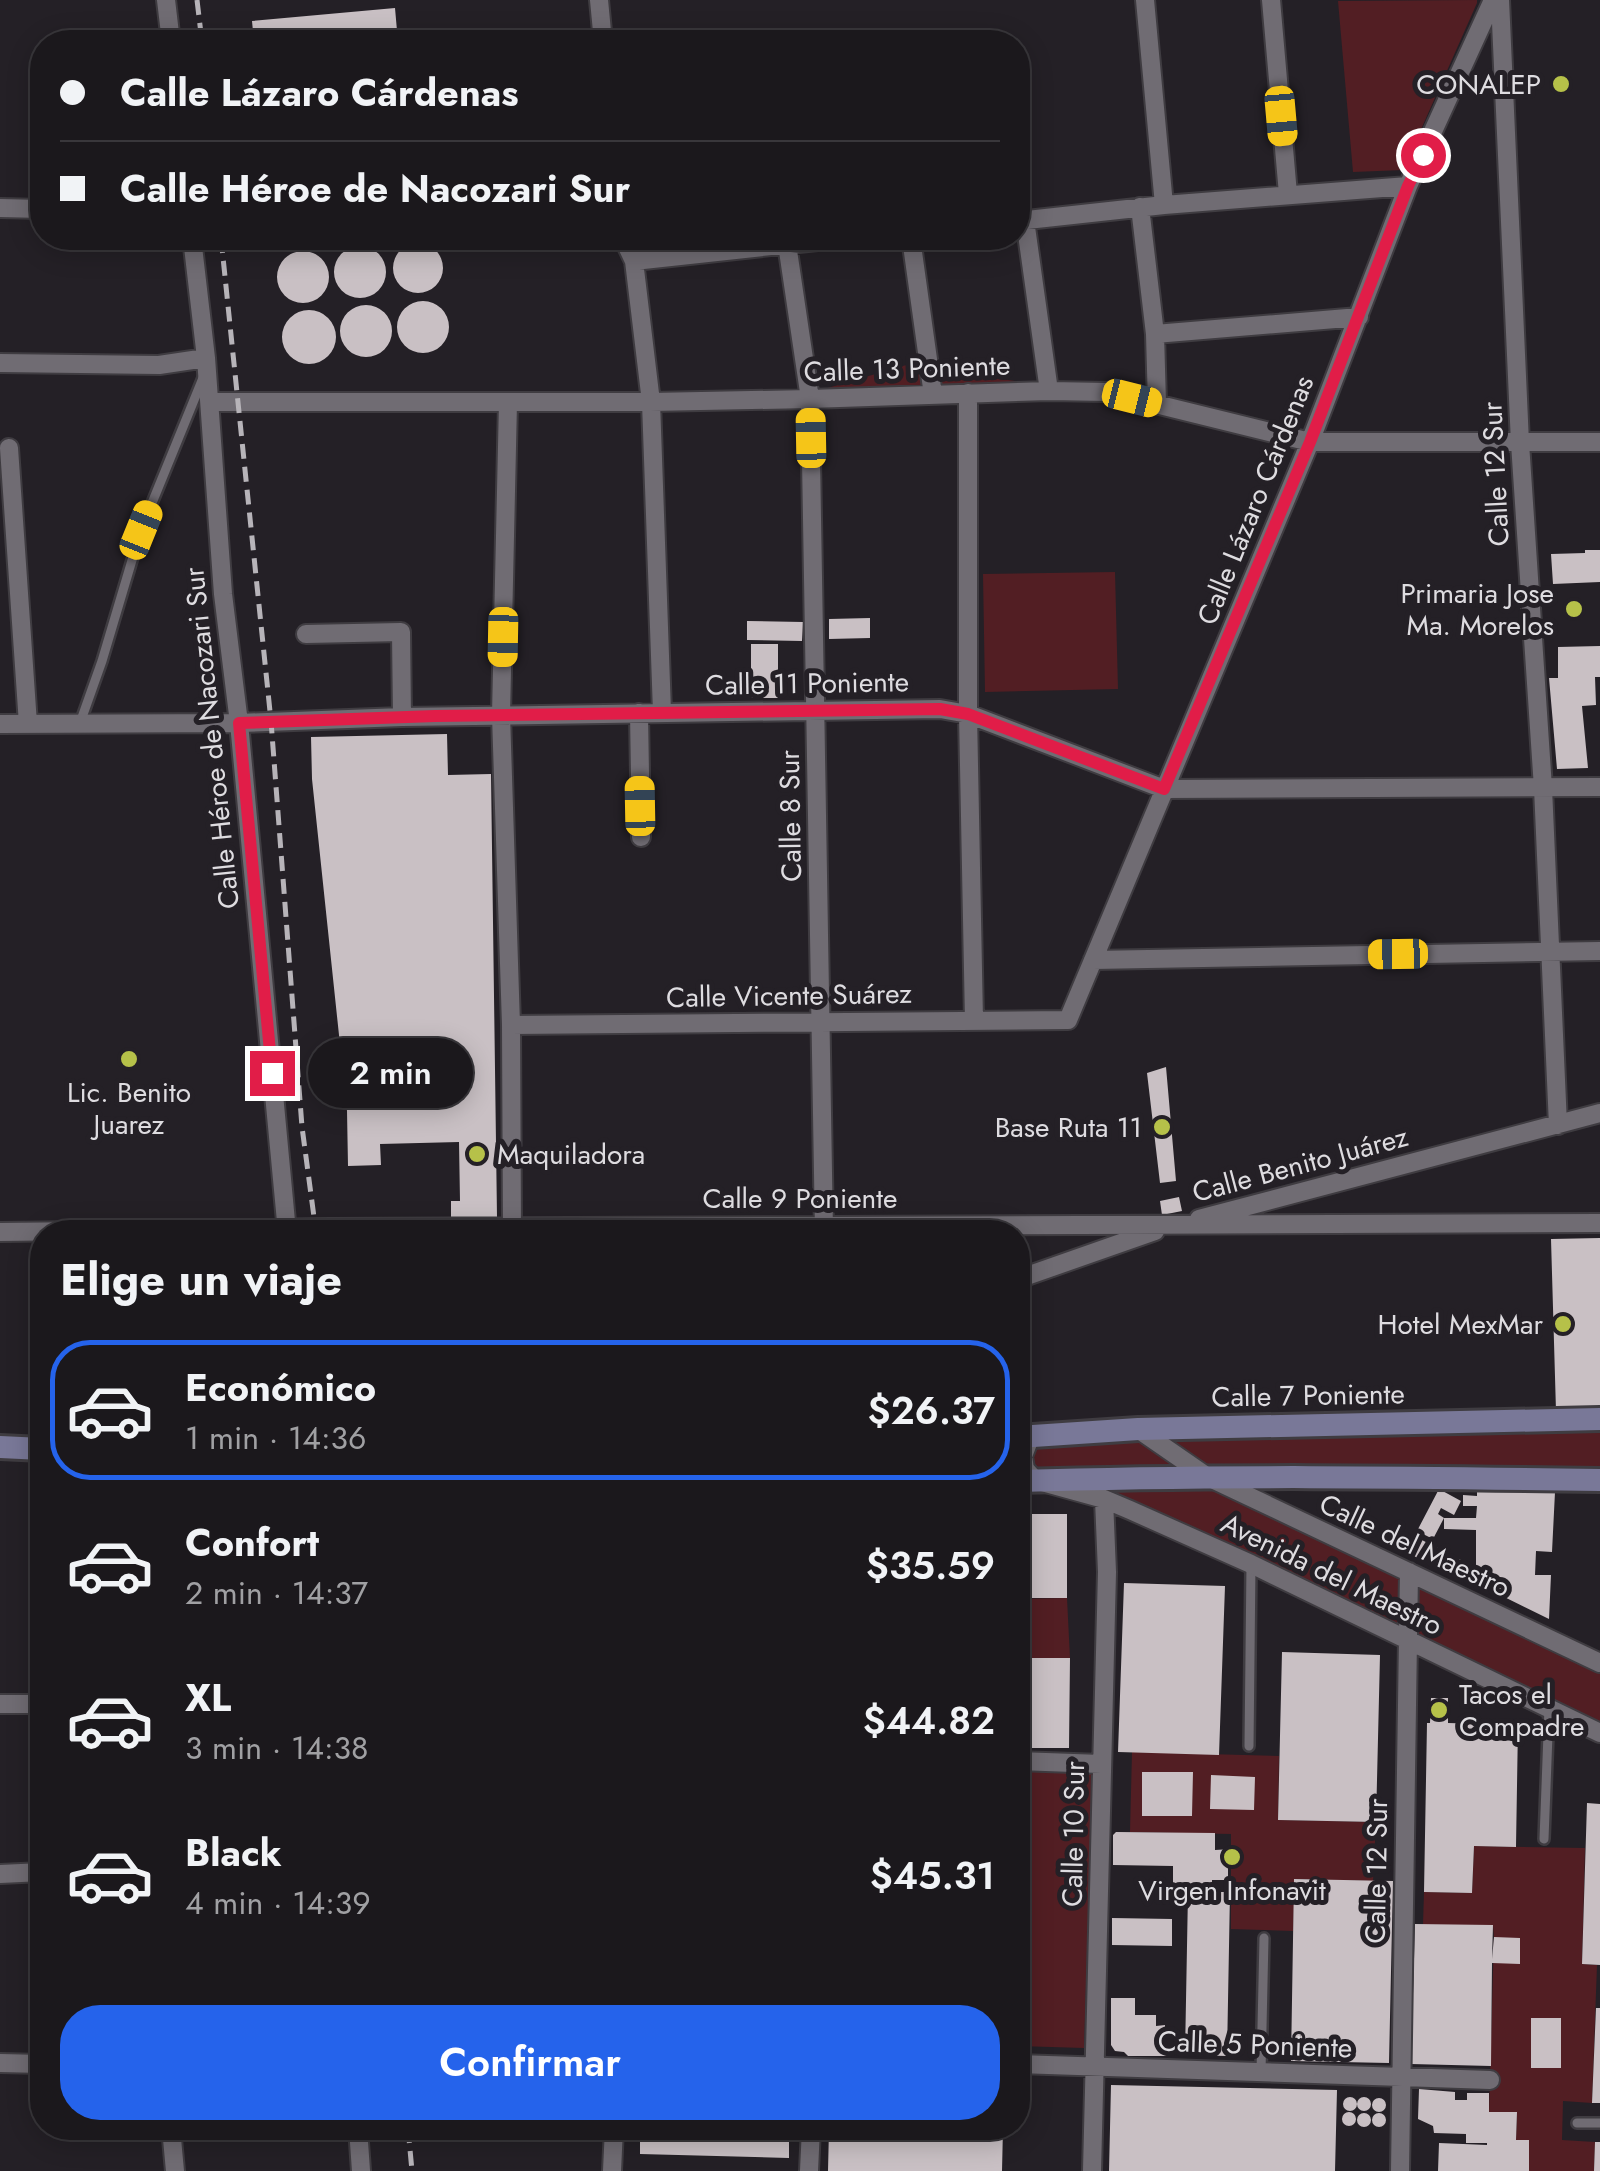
<!DOCTYPE html>
<html lang="es">
<meta charset="utf-8">
<style>
body{margin:0;font-family:Jost,sans-serif;background:#242125;color:#f1f3f6;height:100vh;display:flex;flex-direction:column;font-size:38px;white-space:nowrap}
*{box-sizing:border-box;margin:0}
p{font-size:32px;color:#a0a0a3}
.icon{flex:none;width:55px;height:55px;fill:none;stroke:currentColor;stroke-width:2;stroke-linecap:round;stroke-linejoin:round}
.map{position:relative;flex:1;overflow:hidden}
.drawer{position:absolute;left:30px;top:1220px;width:1000px;height:920px;display:flex;flex-direction:column;background:#1b181c;border-radius:40px;box-shadow:0 5px 25px #0003,0 0 0 2px #39373b}
.drawer>*{flex:none}
.top-card{position:absolute;left:30px;top:30px;width:1000px;height:220px;border-radius:40px;box-shadow:0 5px 25px #0003,0 0 0 2px #39373b;display:grid;align-content:center;height:220px;padding:0 30px;background:#1b181c}
.end{position:absolute;width:45px;height:45px;margin:-22px;border:12px solid #e11d48;background:#fff;box-shadow:0 0 0 5px #fff}
.from{border-radius:50%}
.bubble{position:absolute;height:70px;border-radius:35px;background:#1b181c;box-shadow:0 5px 25px #0003,0 0 0 2px #39373b;font-size:32px;font-weight:600;line-height:70px;text-align:center}
.car{position:absolute;width:30px;height:60px;margin:-30px -15px;border-radius:12px;box-shadow:0 0 8px 2px #0007;background:linear-gradient(#f5c518 24%,#345 0 40%,#f5c518 0 76%,#345 0 86%,#f5c518 0)}
.top-card b{display:flex;align-items:center;gap:35px;height:95px;font-size:38px}
.top-card b+b{border-top:2px solid #39373b}
.top-card i{width:25px;height:25px;background:#f1f3f6}
ul{padding:0;list-style:none}
li{display:flex;align-items:center;gap:30px;height:140px;margin:0 20px 15px;padding:0 10px;border:5px solid transparent;border-radius:40px}
li div{flex:1}
li b{display:block;font-size:38px}
li em{font-style:normal;font-weight:600}
li.active{border-color:#2563eb}
li>.icon{width:90px;height:90px;stroke-width:1.5}
h2{padding:0 30px;font-size:45px;line-height:120px}
.cta{display:flex;gap:20px;margin-top:auto;padding:20px 30px}
.cta a{flex:1;height:115px;border-radius:40px;background:#2563eb;color:#fff;font-size:40px;font-weight:600;line-height:115px;text-align:center}
.map>svg:first-child{display:block}
.green{fill:#521e23}
.building{fill:#c9c0c4}
.lines{fill:none;stroke-linecap:round;stroke-linejoin:round}
.lane-casing{stroke:#3f3c41;stroke-width:14}
.street-casing{stroke:#3f3c41;stroke-width:22}
.secondary-casing{stroke:#3f3c41;stroke-width:28}
.lane{stroke:#706c73;stroke-width:9}
.street{stroke:#706c73;stroke-width:18}
.secondary{stroke:#797898;stroke-width:22}
.rail{stroke:#b7b4b9;stroke-width:5;stroke-dasharray:15 8;stroke-linecap:butt}
.route{stroke:#e11d48;stroke-width:12}
.poi-dot{fill:#b6c149;stroke:#242026;stroke-width:4}
.labels{text-anchor:middle;stroke-width:10;stroke-linejoin:round;paint-order:stroke}
.poi-label{font-size:28px;fill:#dedce0;stroke:#242026;text-anchor:end}
.street-label{font-size:28px;fill:#dedce0;stroke:#242026}
</style>
<div class="map">
<svg width="1600" height="2171" viewBox="0 0 1600 2171">
<rect width="100%" height="100%" fill="#242026"/>
<path class="green" d="M 1477,0 L 1477,3 L 1403,170 L 1353,172 L 1338,1 Z
M 920,361 L 933,368 L 1041,385 L 814,392 Z
M 1115,572 L 1118,689 L 985,692 L 983,574 Z
M 1600,1420 L 1600,1479 L 1018,1479 L 1018,1438 Z
M 1113,1480 L 1214,1488 L 1600,1665 L 1600,1731 L 1110,1494 Z
M 1067,1598 L 1070,1658 L 1018,1658 L 1018,1599 Z
M 1132,1752 L 1279,1756 L 1278,1820 L 1376,1822 L 1373,1881 L 1295,1879 L 1293,1931 L 1231,1929 L 1231,1834 L 1130,1832 Z
M 1018,1769 L 1093,1771 L 1084,2048 L 1018,2046 Z
M 1474,1846 L 1585,1848 L 1582,1964 L 1597,1965 L 1592,2103 L 1563,2101 L 1562,2140 L 1595,2142 L 1594,2171 L 1529,2171 L 1529,2140 L 1516,2140 L 1517,2112 L 1489,2112 L 1494,1937 L 1493,1926 L 1423,1925 L 1424,1892 L 1472,1893 Z"/>
<path class="building" d="M 395,8 L 398,42 L 254,42 L 252,21 Z
M393 268a25 25 0 1 1 50 0a25 25 0 1 1-50 0Z
M334 272a26 26 0 1 1 52 0a26 26 0 1 1-52 0Z
M277 277a26 26 0 1 1 52 0a26 26 0 1 1-52 0Z
M397 327a26 26 0 1 1 52 0a26 26 0 1 1-52 0Z
M340 331a26 26 0 1 1 52 0a26 26 0 1 1-52 0Z
M282 337a27 27 0 1 1 54 0a27 27 0 1 1-54 0Z
M 1585,550 L 1600,550 L 1600,582 L 1553,584 L 1551,554 L 1585,553 Z
M 870,618 L 870,638 L 829,639 L 829,619 Z
M 747,621 L 803,622 L 802,641 L 747,640 Z
M 751,644 L 778,644 L 778,698 L 751,698 Z
M 1600,646 L 1600,677 L 1595,677 L 1596,705 L 1582,706 L 1588,768 L 1557,769 L 1549,678 L 1558,678 L 1558,647 Z
M 447,734 L 448,775 L 491,774 L 497,1217 L 451,1218 L 451,1201 L 460,1201 L 459,1142 L 380,1144 L 381,1165 L 348,1166 L 347,1111 L 312,779 L 311,737 Z
M 1166,1067 L 1176,1181 L 1160,1183 L 1147,1073 Z
M 1179,1197 L 1182,1211 L 1162,1215 L 1160,1201 Z
M 1600,1238 L 1600,1410 L 1556,1411 L 1551,1239 Z
M 1439,1489 L 1461,1501 L 1454,1515 L 1441,1508 L 1438,1514 L 1444,1518 L 1476,1518 L 1477,1506 L 1463,1506 L 1463,1495 L 1477,1496 L 1477,1489 L 1555,1492 L 1552,1552 L 1536,1551 L 1535,1575 L 1551,1575 L 1549,1619 L 1476,1583 L 1476,1530 L 1444,1529 L 1444,1518 L 1433,1539 L 1417,1531 Z
M 1018,1514 L 1067,1514 L 1067,1598 L 1018,1598 Z
M 1416,1537 L 1461,1560 L 1453,1576 L 1408,1553 Z
M 1124,1583 L 1225,1586 L 1219,1755 L 1118,1752 Z
M 1282,1652 L 1380,1655 L 1376,1822 L 1278,1820 Z
M 1018,1658 L 1070,1658 L 1069,1748 L 1018,1748 Z
M 1431,1698 L 1448,1698 L 1448,1723 L 1518,1725 L 1516,1847 L 1474,1846 L 1472,1893 L 1424,1892 L 1427,1723 L 1430,1723 Z
M 1142,1772 L 1193,1772 L 1192,1816 L 1142,1816 Z
M 1211,1775 L 1255,1777 L 1254,1810 L 1210,1809 Z
M 1587,1803 L 1600,1804 L 1600,1965 L 1582,1964 Z
M 1116,1832 L 1215,1833 L 1215,1850 L 1232,1849 L 1232,1863 L 1228,1863 L 1228,1880 L 1212,1880 L 1212,1890 L 1173,1890 L 1173,1866 L 1113,1865 L 1113,1835 Z
M 1294,1879 L 1393,1881 L 1389,2063 L 1291,2061 Z
M 1188,1892 L 1230,1892 L 1227,2056 L 1185,2055 Z
M 1112,1918 L 1172,1919 L 1172,1946 L 1112,1945 Z
M 1415,1924 L 1493,1925 L 1492,1959 L 1494,1937 L 1520,1938 L 1520,1964 L 1492,1963 L 1491,2066 L 1411,2064 Z
M 1111,1998 L 1135,1998 L 1135,2015 L 1156,2015 L 1156,2026 L 1165,2025 L 1165,2044 L 1171,2044 L 1170,2056 L 1128,2056 L 1124,2052 L 1115,2051 L 1111,2045 Z
M 1596,2008 L 1600,2008 L 1600,2103 L 1592,2103 Z
M 1531,2018 L 1561,2018 L 1561,2068 L 1531,2068 Z
M 1111,2085 L 1337,2090 L 1335,2171 L 1109,2171 Z
M 1419,2089 L 1455,2092 L 1455,2100 L 1467,2100 L 1467,2093 L 1489,2093 L 1489,2112 L 1517,2112 L 1516,2140 L 1529,2140 L 1529,2171 L 1438,2171 L 1439,2143 L 1487,2145 L 1487,2143 L 1466,2143 L 1466,2134 L 1434,2133 L 1433,2126 L 1418,2119 Z
M1357 2104a7 7 0 1 1 14 0a7 7 0 1 1-14 0Z
M1343 2104a7 7 0 1 1 14 0a7 7 0 1 1-14 0Z
M1372 2105a7 7 0 1 1 14 0a7 7 0 1 1-14 0Z
M1342 2119a7 7 0 1 1 14 0a7 7 0 1 1-14 0Z
M1372 2120a7 7 0 1 1 14 0a7 7 0 1 1-14 0Z
M1357 2120a7 7 0 1 1 14 0a7 7 0 1 1-14 0Z
M 640,2128 L 789,2128 L 789,2158 L 640,2154 Z
M 829,2128 L 1003,2128 L 1002,2171 L 828,2171 Z
M 1595,2142 L 1600,2142 L 1600,2171 L 1594,2171 Z"/>
<g class="lines">
<defs>
<path id="lane" d="M 80,723 L 102,661 L 141,530 L 203,378
M 1249,1746 L 1251,1564
M 1544,1839 L 1549,1708
M 1261,2072 L 1264,1938
M 1577,2123 L 1600,2123"/>
<path id="street" d="M 166,0 L 171,42
M 599,0 L 603,42
M 1145,0 L 1164,205
M 1271,0 L 1288,194
M 1500,0 L 1520,443 L 1543,788 L 1558,1125
M 1140,207 L 1155,334 L 1157,404
M 0,208 L 42,209
M 1025,220 L 1049,391
M 1018,221 L 1164,205 L 1408,186
M 192,238 L 206,358 L 223,594 L 239,723 L 287,1232
M 623,238 L 634,261 L 651,402 L 662,712
M 911,238 L 933,395
M 787,244 L 810,399 L 824,1232
M 634,261 L 845,238
M 1155,334 L 1359,317
M 0,363 L 159,365 L 206,358
M 968,393 L 968,714 L 974,1021
M 210,402 L 651,402 L 810,399 L 1049,391 L 1107,392 L 1310,442 L 1600,442
M 508,402 L 501,715 L 511,1025 L 512,1232
M 9,448 L 28,724
M 306,634 L 401,632 L 402,717
M 639,713 L 641,837
M 0,724 L 239,723 L 402,717 L 940,709 L 968,714 L 1164,789 L 1600,787
M 1093,960 L 1600,951
M 511,1025 L 1068,1020 L 1310,442 L 1408,186 L 1493,0
M 1199,1219 L 1600,1113
M 0,1232 L 330,1228 L 1600,1223
M 1018,1279 L 1155,1231
M 1138,1429 L 1206,1476 L 1600,1663
M 1031,1435 L 1023,1456 L 1025,1469 L 1035,1480 L 1104,1499 L 1130,1510 L 1251,1564 L 1600,1733
M 0,1704 L 42,1704
M 1018,1761 L 1101,1764
M 0,1874 L 42,1872
M 0,2063 L 42,2064
M 1018,2064 L 1490,2080
M 171,2128 L 175,2171
M 358,2128 L 361,2171
M 612,2171 L 614,2128
M 809,2171 L 811,2128
M 1092,2171 L 1107,1572 L 1104,1499
M 1400,2171 L 1409,1572"/>
<path id="secondary" d="M 1018,1437 L 1138,1429 L 1600,1419
M 0,1447 L 42,1449
M 1018,1481 C 1212,1475 1406,1477 1600,1480"/>
</defs>
<use href="#lane" class="lane-casing"/>
<use href="#street" class="street-casing"/>
<use href="#secondary" class="secondary-casing"/>
<use href="#lane" class="lane"/>
<use href="#street" class="street"/>
<use href="#secondary" class="secondary"/>
<path class="rail" d="M 197,0 L 202,42
M 221,238 L 271,721 L 302,1127 L 316,1232
M 408,2128 L 412,2171"/>
</g>
<g class="lines">
<path class="route" d="M 272,1073 L 239,723 L 435,716 L 940,709 L 968,714 L 1164,789 L 1310,442 L 1408,186 L 1423,155"/>
</g>
<g class="poi-dot">
<circle cx="1561" cy="84" r="10"/>
<circle cx="1574" cy="609" r="10"/>
<circle cx="129" cy="1059" r="10"/>
<circle cx="1162" cy="1127" r="10"/>
<circle cx="477" cy="1154" r="10"/>
<circle cx="1563" cy="1324" r="10"/>
<circle cx="1439" cy="1710" r="10"/>
<circle cx="1232" cy="1857" r="10"/>
</g>
<g class="labels">
<g class="poi-label">
<text x="1541" y="94">CONALEP</text>
<text x="1554" y="603">Primaria Jose<tspan x="1554" dy="32">Ma. Morelos</tspan></text>
<text x="129" y="1102" text-anchor="middle">Lic. Benito<tspan x="129" dy="32">Juarez</tspan></text>
<text x="1142" y="1137">Base Ruta 11</text>
<text x="497" y="1164" text-anchor="start">Maquiladora</text>
<text x="1543" y="1334">Hotel MexMar</text>
<text x="1459" y="1704" text-anchor="start">Tacos el<tspan x="1459" dy="32">Compadre</tspan></text>
<text x="1232" y="1900" text-anchor="middle">Virgen Infonavit</text>
</g>
<g class="street-label">
<text transform="translate(907 368) rotate(-2)" y="10">Calle 13 Poniente</text>
<text transform="translate(1495 474) rotate(-93)" y="10">Calle 12 Sur</text>
<text transform="translate(1255 500) rotate(-68)" y="10">Calle Lázaro Cárdenas</text>
<text transform="translate(807 683) rotate(-1)" y="10">Calle 11 Poniente</text>
<text transform="translate(211 738) rotate(-96)" y="10">Calle Héroe de Nacozari Sur</text>
<text transform="translate(790 816) rotate(-91)" y="10">Calle 8 Sur</text>
<text transform="translate(789 995) rotate(-1)" y="10">Calle Vicente Suárez</text>
<text transform="translate(1300 1164) rotate(-15)" y="10">Calle Benito Juárez</text>
<text x="800" y="1208">Calle 9 Poniente</text>
<text transform="translate(1308 1395) rotate(-1)" y="10">Calle 7 Poniente</text>
<text transform="translate(1415 1545) rotate(25)" y="10">Calle del Maestro</text>
<text transform="translate(1332 1574) rotate(26)" y="10">Avenida del Maestro</text>
<text transform="translate(1073 1834) rotate(-89)" y="10">Calle 10 Sur</text>
<text transform="translate(1376 1871) rotate(-89)" y="10">Calle 12 Sur</text>
<text transform="translate(1255 2044) rotate(2)" y="10">Calle 5 Poniente</text>
</g>
</g>
</svg>
<i class="end from" style="left:1423px;top:155px"></i>
<i class="end" style="left:272px;top:1073px"></i>
<div class="bubble" style="left:308px;top:1038px;width:165px">2 min</div>
<i class="car" style="left:1281px;top:116px;rotate:175deg"></i>
<i class="car" style="left:1132px;top:398px;rotate:104deg"></i>
<i class="car" style="left:811px;top:438px;rotate:359deg"></i>
<i class="car" style="left:141px;top:530px;rotate:22deg"></i>
<i class="car" style="left:503px;top:637px;rotate:181deg"></i>
<i class="car" style="left:640px;top:806px;rotate:359deg"></i>
<i class="car" style="left:1398px;top:954px;rotate:269deg"></i>
<div class="top-card">
<b><i class="from"></i>Calle Lázaro Cárdenas</b>
<b><i></i>Calle Héroe de Nacozari Sur</b>
</div>
<section class="drawer">
<h2>Elige un viaje</h2>
<ul>
<li class="active"><svg class="icon" aria-label="car" viewBox="0 0 24 24"><path d="M5 17H2v-5l4-1 3-4h7l3 4 3 1v5h-3M9 17h6M6 11h13"/><circle cx="7" cy="17" r="2"/><circle cx="17" cy="17" r="2"/></svg><div><b>Económico</b><p>1 min · 14:36</p></div><em>$26.37</em></li>
<li><svg class="icon" aria-label="car" viewBox="0 0 24 24"><path d="M5 17H2v-5l4-1 3-4h7l3 4 3 1v5h-3M9 17h6M6 11h13"/><circle cx="7" cy="17" r="2"/><circle cx="17" cy="17" r="2"/></svg><div><b>Confort</b><p>2 min · 14:37</p></div><em>$35.59</em></li>
<li><svg class="icon" aria-label="car" viewBox="0 0 24 24"><path d="M5 17H2v-5l4-1 3-4h7l3 4 3 1v5h-3M9 17h6M6 11h13"/><circle cx="7" cy="17" r="2"/><circle cx="17" cy="17" r="2"/></svg><div><b>XL</b><p>3 min · 14:38</p></div><em>$44.82</em></li>
<li><svg class="icon" aria-label="car" viewBox="0 0 24 24"><path d="M5 17H2v-5l4-1 3-4h7l3 4 3 1v5h-3M9 17h6M6 11h13"/><circle cx="7" cy="17" r="2"/><circle cx="17" cy="17" r="2"/></svg><div><b>Black</b><p>4 min · 14:39</p></div><em>$45.31</em></li>
</ul>
<div class="cta"><a>Confirmar</a></div>
</section>
</div>
